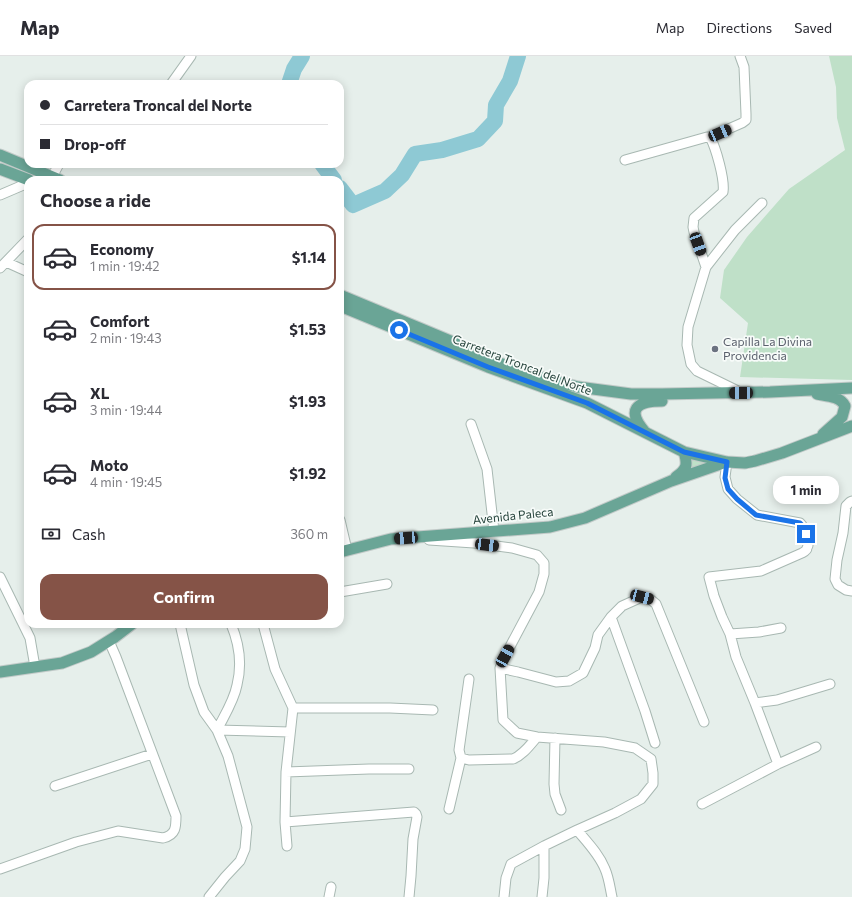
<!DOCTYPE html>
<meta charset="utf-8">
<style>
body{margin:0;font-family:Commissioner,sans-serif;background:#f7f7f7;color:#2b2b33;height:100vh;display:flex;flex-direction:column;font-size:15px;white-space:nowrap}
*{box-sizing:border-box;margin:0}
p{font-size:13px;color:#7c7c81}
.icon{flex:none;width:22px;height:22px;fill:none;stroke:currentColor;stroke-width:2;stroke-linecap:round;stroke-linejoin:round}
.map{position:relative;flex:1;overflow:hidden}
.panel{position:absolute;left:24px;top:120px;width:320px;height:452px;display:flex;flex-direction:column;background:#fff;border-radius:12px;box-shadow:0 2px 10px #0003}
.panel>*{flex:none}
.guide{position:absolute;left:24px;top:24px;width:320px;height:88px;border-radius:12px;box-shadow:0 2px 10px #0003;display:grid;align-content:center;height:88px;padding:0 16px;background:#fff}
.end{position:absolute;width:18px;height:18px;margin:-9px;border:5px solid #1a73e8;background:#fff;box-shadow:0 0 0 2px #fff}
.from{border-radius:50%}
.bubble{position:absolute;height:28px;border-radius:12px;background:#fff;box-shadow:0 2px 10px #0003;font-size:13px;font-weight:700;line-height:28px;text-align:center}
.car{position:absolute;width:12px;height:24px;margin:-12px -6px;border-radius:5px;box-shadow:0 0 3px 1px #0007;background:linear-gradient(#222 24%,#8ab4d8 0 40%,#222 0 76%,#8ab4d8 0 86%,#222 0)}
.guide b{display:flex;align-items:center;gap:14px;height:38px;font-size:15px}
.guide b+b{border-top:1px solid #e1e1e2}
.guide i{width:10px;height:10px;background:#2b2b33}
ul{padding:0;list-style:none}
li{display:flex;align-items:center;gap:12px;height:66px;margin:0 8px 6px;padding:0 8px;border:2px solid transparent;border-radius:12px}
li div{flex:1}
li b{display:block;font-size:15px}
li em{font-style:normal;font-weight:700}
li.on{border-color:#855347}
li>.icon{width:36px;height:36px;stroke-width:1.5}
h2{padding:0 16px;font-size:18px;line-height:48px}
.pay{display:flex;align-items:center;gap:10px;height:44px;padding:0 16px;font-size:15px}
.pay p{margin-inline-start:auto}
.cta{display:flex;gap:8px;margin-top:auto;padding:8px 16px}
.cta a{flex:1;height:46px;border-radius:12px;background:#855347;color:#fff;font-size:16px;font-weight:700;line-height:46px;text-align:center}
header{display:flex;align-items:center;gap:24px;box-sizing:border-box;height:56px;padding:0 20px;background:#fff;border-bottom:1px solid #e1e1e2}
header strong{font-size:19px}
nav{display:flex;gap:22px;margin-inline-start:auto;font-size:14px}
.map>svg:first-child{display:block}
.green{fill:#bfe0c8}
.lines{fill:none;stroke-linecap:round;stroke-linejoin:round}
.river{stroke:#8ec9d4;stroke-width:16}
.minor-casing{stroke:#a8b8b2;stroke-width:11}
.major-casing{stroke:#c2cac8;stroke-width:13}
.minor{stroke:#fff;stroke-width:9}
.major{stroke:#6aa596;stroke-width:11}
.route{stroke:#1a73e8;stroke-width:5}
.worship-dot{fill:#6b7280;stroke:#f7fbf9;stroke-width:1.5}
.labels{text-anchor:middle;stroke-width:3.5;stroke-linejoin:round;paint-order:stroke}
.worship-label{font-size:12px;fill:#5b616d;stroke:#f7fbf9;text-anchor:start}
.street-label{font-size:12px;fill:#24423a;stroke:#f7fbf9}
</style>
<header>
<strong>Map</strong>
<nav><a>Map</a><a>Directions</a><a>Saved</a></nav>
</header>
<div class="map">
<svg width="852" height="841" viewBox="0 0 852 841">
<rect width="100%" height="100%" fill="#e6efeb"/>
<path class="green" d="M 829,0 L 852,0 L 852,324 L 740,321 L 748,267 L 720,242 L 724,214 L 747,181 L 789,133 L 845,94 L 837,62 L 836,31 Z
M 688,402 L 718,409 L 688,417 Z"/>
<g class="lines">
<path class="river" d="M 289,28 L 294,13 L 302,0
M 322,108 L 334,124
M 340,132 L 353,149 L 385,135 L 402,119 L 415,98 L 442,94 L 478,83 L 495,65 L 496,49 L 510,25 L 518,0"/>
<defs>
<path id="minor" d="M 171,28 L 191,0
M 710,81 L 742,67 L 746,64 L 746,58 L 744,11 L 740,0
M 625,104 L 707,81 L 710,81 C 716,92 725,124 723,136 L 694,162 L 693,171 L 694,176 L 706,211
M 52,121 L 59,108
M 0,139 L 28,127
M 6,206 L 28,216
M 0,212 L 28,183
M 740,336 L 697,315 L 691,308 L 687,289 L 688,271 L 706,211 L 735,174 L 762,147
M 471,368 L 487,413 L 494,475
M 852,445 L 850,446 L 846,450 L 843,477 L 837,504 L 835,523 L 838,529 L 846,534 L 852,535
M 340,464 L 347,494
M 429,484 L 474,487 L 512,492 L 537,499 L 544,507 L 544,518 L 539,536 L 505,600 L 500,612 L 503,664 L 517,677 L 537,681 L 604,686 L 635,692 L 651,703 L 653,717 L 653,728 L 641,743 L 615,757 L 577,774 L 544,790 L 511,808 L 506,822 L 504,841
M 0,521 L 30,582 L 35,611
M 340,536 L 387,528
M 611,561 L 645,655 L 655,687
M 180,568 L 194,629 L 204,656 L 217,674 L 228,700 L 247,771 L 245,793 L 240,805 L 225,821 L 209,841
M 231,568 C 239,587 242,609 237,629 C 234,645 224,660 217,674 L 290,676
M 263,568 L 275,613 L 293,652 L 286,716 L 285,766 L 287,790
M 730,578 L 759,576 L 781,572
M 500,612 L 518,616 L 556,626 L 569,625 L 583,617 L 595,592 L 598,579 L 611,561 L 622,550 L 642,541 L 650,543 L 656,548 L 704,666
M 469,623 L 459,694 L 461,702 L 469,704 L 513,703 C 523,699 530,689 537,681
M 755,647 L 777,644 L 830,628
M 293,652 L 390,652 L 433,654
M 555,682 L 554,728 L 555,738 L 561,754
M 778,708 L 816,691
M 286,716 L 369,713 L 409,713
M 55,730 L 152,698
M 702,748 L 778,708 L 755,647 L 736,601 L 730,578 L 722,561 L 714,540 L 709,521 L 761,515 L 802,497 C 804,496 807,494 807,492 C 811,486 805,472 800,467 L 757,459 L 737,443 L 728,433 L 725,421 L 727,406
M 449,753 L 461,702
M 285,766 L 414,756 L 416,758 L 417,761 L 413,783 L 411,820 L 409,841
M 577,774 C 587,786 599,798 605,813 C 609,822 610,832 612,841
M 0,813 L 76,786 L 118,775 L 163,782 C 176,779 176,771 176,760 L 116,601 L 109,585
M 329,841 L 331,831
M 542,841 L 544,822 L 544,790"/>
<path id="major" d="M 0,99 L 60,124
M 0,113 L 29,124
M 340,239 L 453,286 L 499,307 L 544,322 L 578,331 L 631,338 L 662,338 L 770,336 L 852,332
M 340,250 L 488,311 L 587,347 L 684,396 L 727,406 L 745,407 L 755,405 L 782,397 L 852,370
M 817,338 C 827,340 840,340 845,350 L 842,361 L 823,378
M 645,376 C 626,354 636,345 662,345
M 676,421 C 687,413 688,409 684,396
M 340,496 L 391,483 L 550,471 L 585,462 L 671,425 L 726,406
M 0,616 L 62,607 L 91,596 L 115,581 L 132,568"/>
</defs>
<use href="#minor" class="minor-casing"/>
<use href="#major" class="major-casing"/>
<use href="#minor" class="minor"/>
<use href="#major" class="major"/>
</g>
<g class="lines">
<path class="route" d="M 399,274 L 488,311 L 587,347 L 684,396 L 727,406 L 725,422 L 728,433 L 737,443 L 756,459 L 800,467 L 804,471 L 806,478"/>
</g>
<circle class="worship-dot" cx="715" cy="293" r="4"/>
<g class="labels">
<g class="worship-label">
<text x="723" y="290">Capilla La Divina<tspan x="723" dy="14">Providencia</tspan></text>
</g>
<g class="street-label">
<text transform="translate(522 309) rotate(21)" y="4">Carretera Troncal del Norte</text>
<text transform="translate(513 460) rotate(-6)" y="4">Avenida Paleca</text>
</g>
</g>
</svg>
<i class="end from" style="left:399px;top:274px"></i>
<i class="end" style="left:806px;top:478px"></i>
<div class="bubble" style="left:773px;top:420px;width:66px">1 min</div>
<i class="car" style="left:720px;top:77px;rotate:67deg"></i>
<i class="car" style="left:698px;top:188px;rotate:160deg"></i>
<i class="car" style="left:741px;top:337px;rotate:269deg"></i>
<i class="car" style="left:406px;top:482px;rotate:266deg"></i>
<i class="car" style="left:487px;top:489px;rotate:97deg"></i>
<i class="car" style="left:642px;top:541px;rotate:105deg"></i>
<i class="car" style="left:505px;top:600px;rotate:29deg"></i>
<div class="guide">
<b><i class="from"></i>Carretera Troncal del Norte</b>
<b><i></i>Drop-off</b>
</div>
<section class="panel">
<h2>Choose a ride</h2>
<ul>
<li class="on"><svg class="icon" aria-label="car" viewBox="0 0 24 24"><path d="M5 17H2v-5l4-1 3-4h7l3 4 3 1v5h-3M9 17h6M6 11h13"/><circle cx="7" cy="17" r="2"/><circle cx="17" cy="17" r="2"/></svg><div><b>Economy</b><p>1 min · 19:42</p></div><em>$1.14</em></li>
<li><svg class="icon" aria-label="car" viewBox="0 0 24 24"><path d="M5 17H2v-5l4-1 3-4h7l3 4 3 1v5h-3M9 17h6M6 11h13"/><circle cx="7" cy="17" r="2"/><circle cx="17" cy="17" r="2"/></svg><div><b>Comfort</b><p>2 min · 19:43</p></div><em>$1.53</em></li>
<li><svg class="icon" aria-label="car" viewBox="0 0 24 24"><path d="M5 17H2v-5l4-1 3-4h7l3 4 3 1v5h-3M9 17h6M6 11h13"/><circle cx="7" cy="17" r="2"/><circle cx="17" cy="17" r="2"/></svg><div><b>XL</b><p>3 min · 19:44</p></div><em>$1.93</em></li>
<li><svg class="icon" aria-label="car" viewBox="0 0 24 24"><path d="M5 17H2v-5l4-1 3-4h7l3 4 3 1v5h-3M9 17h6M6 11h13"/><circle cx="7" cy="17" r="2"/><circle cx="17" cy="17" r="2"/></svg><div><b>Moto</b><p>4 min · 19:45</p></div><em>$1.92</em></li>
</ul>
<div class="pay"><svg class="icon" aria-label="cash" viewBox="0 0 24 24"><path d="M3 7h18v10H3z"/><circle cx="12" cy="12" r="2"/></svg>Cash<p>360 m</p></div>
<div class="cta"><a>Confirm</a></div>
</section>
</div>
